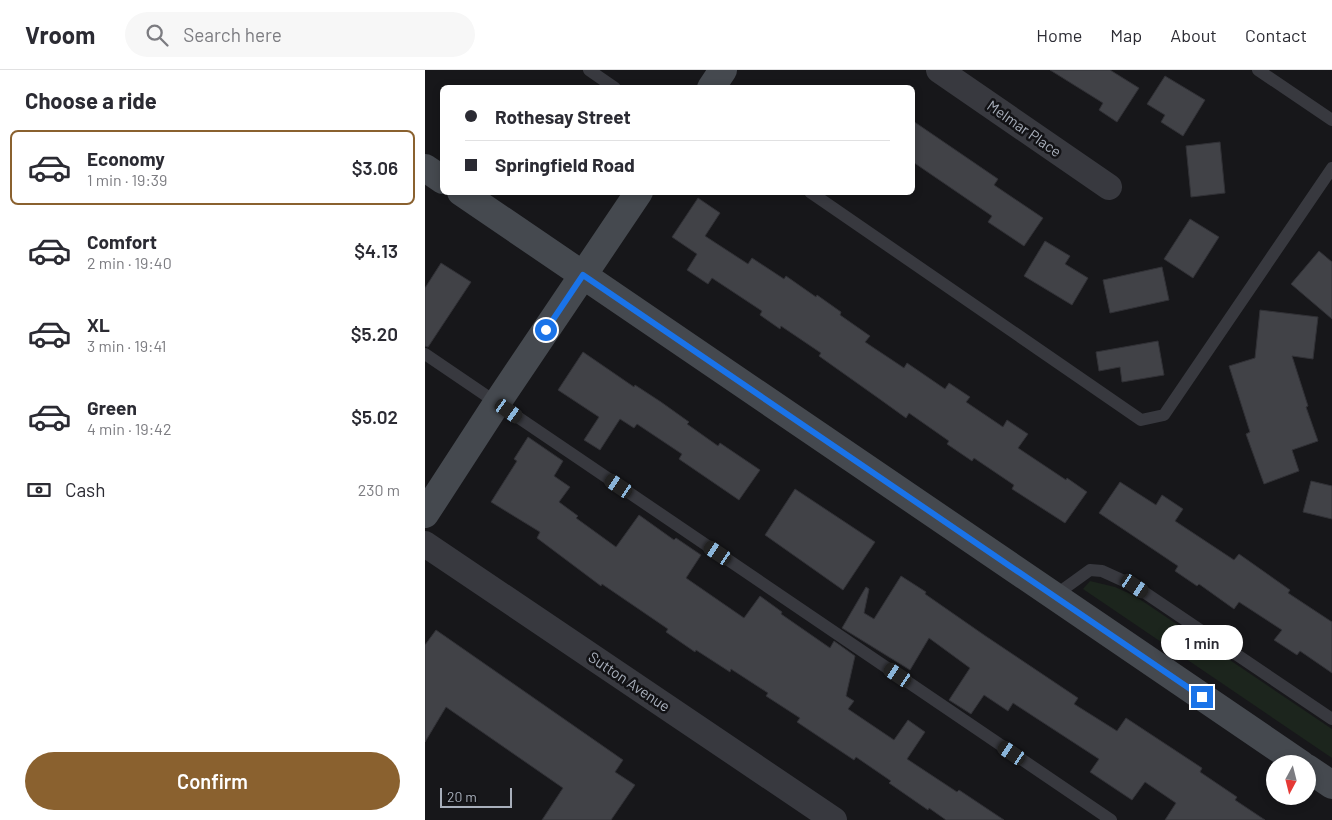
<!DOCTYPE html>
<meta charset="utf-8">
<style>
body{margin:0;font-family:Barlow,sans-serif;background:#f7f7f7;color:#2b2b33;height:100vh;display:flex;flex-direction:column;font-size:19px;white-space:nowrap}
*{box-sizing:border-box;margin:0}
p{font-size:16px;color:#7c7c81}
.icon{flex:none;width:28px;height:28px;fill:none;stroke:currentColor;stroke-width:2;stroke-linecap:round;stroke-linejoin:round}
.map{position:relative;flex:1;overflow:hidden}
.panel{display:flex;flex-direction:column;background:#fff;width:425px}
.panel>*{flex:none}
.hud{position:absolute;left:15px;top:15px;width:475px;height:110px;border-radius:8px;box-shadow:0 2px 8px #0003;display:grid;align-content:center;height:110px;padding:0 25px;background:#fff}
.needle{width:32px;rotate:187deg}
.controls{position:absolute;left:841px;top:685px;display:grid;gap:10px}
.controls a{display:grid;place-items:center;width:50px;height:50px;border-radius:50%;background:#fff;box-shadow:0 2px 8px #0003;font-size:25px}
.scale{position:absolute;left:15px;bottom:12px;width:72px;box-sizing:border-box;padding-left:5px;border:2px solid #a8afbb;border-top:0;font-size:14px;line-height:18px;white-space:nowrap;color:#a8afbb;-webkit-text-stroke:4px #121215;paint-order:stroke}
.end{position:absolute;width:22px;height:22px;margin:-11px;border:6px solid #1a73e8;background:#fff;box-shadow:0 0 0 2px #fff}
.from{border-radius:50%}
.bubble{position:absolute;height:35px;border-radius:18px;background:#fff;box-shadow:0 2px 8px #0003;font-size:16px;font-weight:600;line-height:35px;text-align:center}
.car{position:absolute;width:15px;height:30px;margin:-15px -8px;border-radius:6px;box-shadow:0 0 4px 1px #0007;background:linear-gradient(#222 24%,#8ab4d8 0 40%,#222 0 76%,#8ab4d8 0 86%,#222 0)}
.hud b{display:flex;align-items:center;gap:18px;height:48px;font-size:19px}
.hud b+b{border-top:1px solid #e1e1e2}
.hud i{width:12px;height:12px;background:#2b2b33}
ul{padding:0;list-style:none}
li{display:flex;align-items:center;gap:15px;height:75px;margin:0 10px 8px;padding:0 15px;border:2px solid transparent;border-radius:8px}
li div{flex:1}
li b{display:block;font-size:19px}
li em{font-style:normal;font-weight:600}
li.on{border-color:#8a612f}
li>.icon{width:45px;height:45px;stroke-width:1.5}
h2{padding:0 25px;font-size:22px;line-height:60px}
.pay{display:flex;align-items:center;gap:12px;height:55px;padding:0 25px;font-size:19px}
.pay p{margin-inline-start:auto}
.button{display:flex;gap:10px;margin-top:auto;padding:10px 25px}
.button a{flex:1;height:58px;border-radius:30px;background:#8a612f;color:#fff;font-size:20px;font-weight:600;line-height:58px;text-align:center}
header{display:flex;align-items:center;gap:30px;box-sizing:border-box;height:70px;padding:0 25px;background:#fff;border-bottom:1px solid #e1e1e2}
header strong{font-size:24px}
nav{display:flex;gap:28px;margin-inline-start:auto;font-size:18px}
.search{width:350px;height:45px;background:#f7f7f7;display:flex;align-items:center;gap:12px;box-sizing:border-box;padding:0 18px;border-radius:28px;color:#7c7c81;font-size:19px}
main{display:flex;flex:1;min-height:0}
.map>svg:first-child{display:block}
.green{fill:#1c251d}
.building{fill:#414247;stroke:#313136}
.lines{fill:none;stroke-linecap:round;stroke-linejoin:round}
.lane{stroke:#38393f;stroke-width:12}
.street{stroke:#38393f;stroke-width:26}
.secondary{stroke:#45494f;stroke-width:28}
.route{stroke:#1a73e8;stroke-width:6}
.labels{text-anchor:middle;stroke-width:5;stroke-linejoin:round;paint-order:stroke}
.street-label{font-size:15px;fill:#a8afbb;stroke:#121215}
</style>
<header>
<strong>Vroom</strong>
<div class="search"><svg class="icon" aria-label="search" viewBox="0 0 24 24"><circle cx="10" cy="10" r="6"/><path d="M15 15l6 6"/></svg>Search here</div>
<nav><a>Home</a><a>Map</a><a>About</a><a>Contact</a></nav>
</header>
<main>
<section class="panel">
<h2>Choose a ride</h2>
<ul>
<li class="on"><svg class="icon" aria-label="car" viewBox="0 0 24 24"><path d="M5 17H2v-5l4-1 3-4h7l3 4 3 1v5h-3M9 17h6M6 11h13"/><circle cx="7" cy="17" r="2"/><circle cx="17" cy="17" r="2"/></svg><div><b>Economy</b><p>1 min · 19:39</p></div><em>$3.06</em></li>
<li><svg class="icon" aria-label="car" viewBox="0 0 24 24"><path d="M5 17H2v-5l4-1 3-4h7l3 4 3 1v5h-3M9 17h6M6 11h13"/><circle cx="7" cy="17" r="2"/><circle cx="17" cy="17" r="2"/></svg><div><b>Comfort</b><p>2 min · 19:40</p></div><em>$4.13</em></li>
<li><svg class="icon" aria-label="car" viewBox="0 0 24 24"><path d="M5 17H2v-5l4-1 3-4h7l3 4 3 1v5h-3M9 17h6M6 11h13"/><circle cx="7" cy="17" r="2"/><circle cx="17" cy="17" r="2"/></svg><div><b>XL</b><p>3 min · 19:41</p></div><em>$5.20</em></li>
<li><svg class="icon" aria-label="car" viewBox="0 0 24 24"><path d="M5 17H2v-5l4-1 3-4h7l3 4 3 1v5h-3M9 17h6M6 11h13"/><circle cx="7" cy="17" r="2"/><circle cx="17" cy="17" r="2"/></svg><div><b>Green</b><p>4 min · 19:42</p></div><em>$5.02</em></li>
</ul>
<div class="pay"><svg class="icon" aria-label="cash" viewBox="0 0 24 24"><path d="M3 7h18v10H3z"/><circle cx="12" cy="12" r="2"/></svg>Cash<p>230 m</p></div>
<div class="button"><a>Confirm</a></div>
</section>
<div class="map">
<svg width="907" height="750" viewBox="0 0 907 750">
<rect width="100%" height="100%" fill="#17171a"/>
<path class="green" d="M 665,511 L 690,517 L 710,526 L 907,659 L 907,688 L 658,519 Z"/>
<path class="building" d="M 625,0 L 685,0 L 714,18 L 692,52 L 674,40 L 678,33 Z
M 740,6 L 780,30 L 758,66 L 736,52 L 740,45 L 722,34 Z
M 488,51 L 573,109 L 569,115 L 618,148 L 599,176 L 563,152 L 567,146 L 488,92 Z
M 795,72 L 800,123 L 766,127 L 761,76 Z
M 273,128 L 295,143 L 280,166 L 323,194 L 327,188 L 359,209 L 361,206 L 391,227 L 392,225 L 416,242 L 415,245 L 445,266 L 440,272 L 479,298 L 482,293 L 520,319 L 524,313 L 545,327 L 541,332 L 578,357 L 582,350 L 603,364 L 593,378 L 641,410 L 642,408 L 662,422 L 640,453 L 587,419 L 589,415 L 549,388 L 547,391 L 522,374 L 524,371 L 484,343 L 481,348 L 456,330 L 394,286 L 396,283 L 356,256 L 355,259 L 335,245 L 337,241 L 287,208 L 283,214 L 262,200 L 272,184 L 247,167 Z
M 765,149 L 794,167 L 768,208 L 739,189 Z
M 620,171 L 645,186 L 640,194 L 663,208 L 647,235 L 599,206 Z
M 894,181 L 907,192 L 907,249 L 866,214 Z
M 16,193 L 46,212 L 3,277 L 0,276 L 0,218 Z
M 737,197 L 744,230 L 685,243 L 678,210 Z
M 835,240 L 893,247 L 888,289 L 867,286 L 883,336 L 881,337 L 893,371 L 867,380 L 874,401 L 839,414 L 821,364 L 825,362 L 804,296 L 830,288 Z
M 733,271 L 739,305 L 697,312 L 695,297 L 674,301 L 671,282 Z
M 158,282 L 209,317 L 210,315 L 236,332 L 264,352 L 262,354 L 293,376 L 295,373 L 335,400 L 314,430 L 254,389 L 257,384 L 212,354 L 209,358 L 195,349 L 175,380 L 159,370 L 174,347 L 133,320 Z
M 103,367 L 138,391 L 129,406 L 145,417 L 134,432 L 153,446 L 151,448 L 191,477 L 214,445 L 249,470 L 251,468 L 276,485 L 261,508 L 319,548 L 335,526 L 357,542 L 356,544 L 405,578 L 409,571 L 430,586 L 421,626 L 429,631 L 423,639 L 469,670 L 483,650 L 500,662 L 482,689 L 532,722 L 534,720 L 579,750 L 521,750 L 504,738 L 503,740 L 464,713 L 466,711 L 431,687 L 429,690 L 372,652 L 375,648 L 341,626 L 343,623 L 306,599 L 305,602 L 271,580 L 270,582 L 241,562 L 243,559 L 177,514 L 176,516 L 112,468 L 115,462 L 66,432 L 92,391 L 89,389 Z
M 886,411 L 907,416 L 907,449 L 878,442 Z
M 695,412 L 731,435 L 737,425 L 758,439 L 750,451 L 809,490 L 814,484 L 865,520 L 863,523 L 907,552 L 907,603 L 875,581 L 872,585 L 849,570 L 857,560 L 814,532 L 809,539 L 774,514 L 772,516 L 750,501 L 753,496 L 674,443 Z
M 370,419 L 450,472 L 418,520 L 340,465 Z
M 476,506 L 501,522 L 500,524 L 559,565 L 653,628 L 649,634 L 692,661 L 701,648 L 777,698 L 775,702 L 812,727 L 810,730 L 840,750 L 740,750 L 751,733 L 720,712 L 707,730 L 665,702 L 674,689 L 588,633 L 583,641 L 559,625 L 546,644 L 524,630 L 545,598 L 504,568 L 485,600 L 417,558 L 441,517 L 444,519 L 439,543 L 449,549 Z
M 11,560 L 198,690 L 190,702 L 210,715 L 186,750 L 117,750 L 138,718 L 21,637 L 0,672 L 0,575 Z"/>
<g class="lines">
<path class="lane" d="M 164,0 L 190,18
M 833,0 L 907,50
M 385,122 L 716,350 L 739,345 L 907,98
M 0,284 L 686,750
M 629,526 L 665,500 L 677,501 L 710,516 L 907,649"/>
<path class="street" d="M 514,0 L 684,117
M 0,474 L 409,750"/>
<path class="secondary" d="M 286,18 L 298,0
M 0,98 L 18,110
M 36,122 L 876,694
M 0,444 L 72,333 L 214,122
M 882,698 L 907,715"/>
</g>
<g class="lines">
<path class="route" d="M 121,260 L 158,205 L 777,627"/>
</g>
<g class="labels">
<g class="street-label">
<text transform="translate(599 59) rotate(35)" y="5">Melmar Place</text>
<text transform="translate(204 612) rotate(34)" y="5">Sutton Avenue</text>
</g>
</g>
</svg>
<div class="controls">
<a><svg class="needle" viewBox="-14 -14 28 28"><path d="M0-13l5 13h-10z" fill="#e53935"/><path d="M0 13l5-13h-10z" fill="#7c7c81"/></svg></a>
</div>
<div class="scale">20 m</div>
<i class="end from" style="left:121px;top:260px"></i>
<i class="end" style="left:777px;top:627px"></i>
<div class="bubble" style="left:736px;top:555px;width:82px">1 min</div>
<i class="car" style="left:84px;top:341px;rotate:125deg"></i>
<i class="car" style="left:194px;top:416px;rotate:304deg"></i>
<i class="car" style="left:293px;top:483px;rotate:304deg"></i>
<i class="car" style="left:710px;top:516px;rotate:124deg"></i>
<i class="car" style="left:473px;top:605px;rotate:304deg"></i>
<i class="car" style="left:587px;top:683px;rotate:304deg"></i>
<div class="hud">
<b><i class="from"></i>Rothesay Street</b>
<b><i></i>Springfield Road</b>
</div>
</div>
</main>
